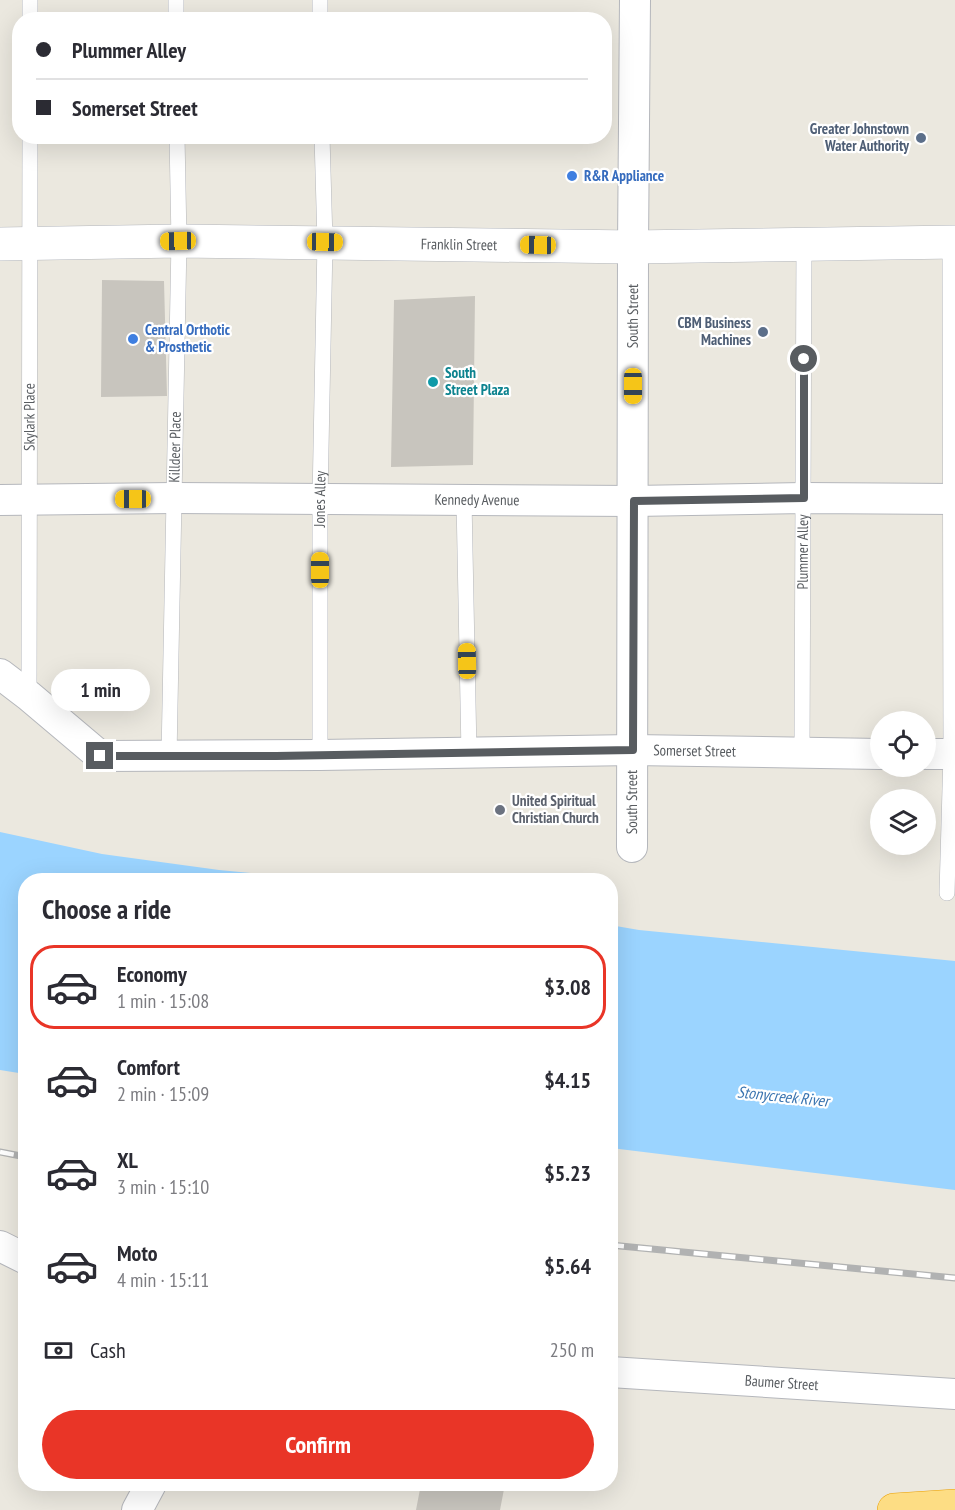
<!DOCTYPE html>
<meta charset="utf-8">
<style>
body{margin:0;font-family:"PT Sans Narrow",sans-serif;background:#f2f2f3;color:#2b2b33;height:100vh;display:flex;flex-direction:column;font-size:22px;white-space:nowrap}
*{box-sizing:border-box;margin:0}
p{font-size:20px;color:#7c7c81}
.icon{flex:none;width:33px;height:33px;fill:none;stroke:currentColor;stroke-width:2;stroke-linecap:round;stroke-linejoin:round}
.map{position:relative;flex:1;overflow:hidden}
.sheet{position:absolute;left:18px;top:873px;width:600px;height:618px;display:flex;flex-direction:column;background:#fff;border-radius:24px;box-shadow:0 6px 24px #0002}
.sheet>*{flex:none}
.guide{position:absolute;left:12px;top:12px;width:600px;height:132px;border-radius:24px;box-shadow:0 6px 24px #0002;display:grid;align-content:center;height:132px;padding:0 24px;background:#fff}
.tools{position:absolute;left:870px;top:711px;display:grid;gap:12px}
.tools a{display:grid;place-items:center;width:66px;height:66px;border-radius:50%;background:#fff;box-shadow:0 6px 24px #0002;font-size:30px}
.end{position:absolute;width:27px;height:27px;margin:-14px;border:8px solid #585c60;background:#fff;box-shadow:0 0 0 3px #fff}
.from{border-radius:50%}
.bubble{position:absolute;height:42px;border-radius:21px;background:#fff;box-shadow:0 6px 24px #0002;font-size:20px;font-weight:700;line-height:42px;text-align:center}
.car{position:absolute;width:18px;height:36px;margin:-18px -9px;border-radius:8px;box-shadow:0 0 4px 2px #0007;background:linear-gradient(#f5c518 24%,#345 0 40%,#f5c518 0 76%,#345 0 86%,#f5c518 0)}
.guide b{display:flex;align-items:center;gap:21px;height:57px;font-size:22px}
.guide b+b{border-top:2px solid #e1e1e2}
.guide i{width:15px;height:15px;background:#2b2b33}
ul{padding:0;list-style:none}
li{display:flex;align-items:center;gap:18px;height:84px;margin:0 12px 9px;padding:0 12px;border:3px solid transparent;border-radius:24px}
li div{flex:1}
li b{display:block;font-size:22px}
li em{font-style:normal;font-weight:700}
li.active{border-color:#e93527}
li>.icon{width:54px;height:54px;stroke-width:1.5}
h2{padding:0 24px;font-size:27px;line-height:72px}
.pay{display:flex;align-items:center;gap:15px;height:66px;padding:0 24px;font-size:22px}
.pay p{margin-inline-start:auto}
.action{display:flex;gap:12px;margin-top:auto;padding:12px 24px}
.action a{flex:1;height:69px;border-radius:36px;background:#e93527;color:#fff;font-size:24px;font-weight:700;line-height:69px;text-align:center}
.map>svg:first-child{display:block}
.water{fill:#9bd4ff}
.building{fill:#c8c5be}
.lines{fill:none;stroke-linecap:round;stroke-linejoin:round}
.lane-casing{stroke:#b5b7bc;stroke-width:16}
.street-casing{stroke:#b5b7bc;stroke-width:32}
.secondary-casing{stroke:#b3b6bc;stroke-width:34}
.highway-casing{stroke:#ea9f00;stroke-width:34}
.lane{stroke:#fff;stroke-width:15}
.street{stroke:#fff;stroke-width:30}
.secondary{stroke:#fff;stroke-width:33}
.highway{stroke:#fddd84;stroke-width:33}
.rail-casing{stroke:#b1b2b2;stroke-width:7}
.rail{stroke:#fff;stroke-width:4.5;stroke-dasharray:14;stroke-linecap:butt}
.route{stroke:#585c60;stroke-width:8}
.service-dot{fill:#5c6f8a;stroke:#fff;stroke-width:2}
.shop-dot{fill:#3f7fe0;stroke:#fff;stroke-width:2}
.culture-dot{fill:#0f9aa8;stroke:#fff;stroke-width:2}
.worship-dot{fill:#6b7280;stroke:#fff;stroke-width:2}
.labels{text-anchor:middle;stroke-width:4.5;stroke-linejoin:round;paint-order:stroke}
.service-label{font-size:15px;font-weight:bold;fill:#4e5e75;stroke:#fff;text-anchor:end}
.shop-label{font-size:15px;font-weight:bold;fill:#366cbe;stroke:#fff;text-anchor:start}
.street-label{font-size:15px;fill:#585c60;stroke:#fff}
.culture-label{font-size:15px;font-weight:bold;fill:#0d838f;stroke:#fff;text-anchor:start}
.worship-label{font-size:15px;font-weight:bold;fill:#5b616d;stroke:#fff;text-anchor:start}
.water-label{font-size:16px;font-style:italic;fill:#3a74b0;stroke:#fff}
</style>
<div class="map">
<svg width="955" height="1510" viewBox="0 0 955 1510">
<rect width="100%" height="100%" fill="#ebe8df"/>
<path class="water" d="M 0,832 L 102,854 L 219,870 L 325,880 L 26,880 L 25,1074 L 0,1070 Z
M 610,925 L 639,930 L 955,961 L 955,1190 L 611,1148 Z"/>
<path class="building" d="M 102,280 L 164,281 L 167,396 L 101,397 Z
M 475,296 L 473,465 L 391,467 L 394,300 Z
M 421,1484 L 505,1484 L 500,1510 L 416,1510 Z"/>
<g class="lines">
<defs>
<g id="lane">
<path d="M 176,0 L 176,20"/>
<path d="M 320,0 L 320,20"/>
<path d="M 30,20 L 30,0"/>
<path d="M 464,500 L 469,753"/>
<path id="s1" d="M 29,696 L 30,136"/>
<path id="s2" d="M 802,753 L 804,244"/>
<path id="s3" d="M 320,755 L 320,500 L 325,242 L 322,136"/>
<path id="s4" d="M 169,757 L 179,241 L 177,136"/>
<path d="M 947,893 L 951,754 L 950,242"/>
</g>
<g id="street">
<path id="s5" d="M 0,500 L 174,498 L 634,501 L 804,498 L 955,499"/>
<path id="s6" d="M 0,674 L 29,696 L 100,756 L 320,755 L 633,750 L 880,754"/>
<path d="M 926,754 L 955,754"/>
<path id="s7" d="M 632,847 L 633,247 L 635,0"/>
<path d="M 0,1246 L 26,1259"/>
<path id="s8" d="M 610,1372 L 955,1394"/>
<path d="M 137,1510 L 151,1484"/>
</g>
<g id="secondary">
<path id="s9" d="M 0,244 L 179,241 L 633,247 L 955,242"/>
</g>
<path id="highway" d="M 894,1510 L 955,1506"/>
</defs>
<use href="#lane" class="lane-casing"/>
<use href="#street" class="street-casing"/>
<use href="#secondary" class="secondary-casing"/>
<use href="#highway" class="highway-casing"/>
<use href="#lane" class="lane"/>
<use href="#street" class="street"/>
<use href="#secondary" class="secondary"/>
<use href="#highway" class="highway"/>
<defs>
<path id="rail" d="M 0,1152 L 26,1157
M 610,1245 L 955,1278"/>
</defs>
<use href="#rail" class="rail-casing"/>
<use href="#rail" class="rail"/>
</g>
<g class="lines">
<path class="route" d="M 100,756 L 276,756 L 633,750 L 634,501 L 804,498 L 804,359"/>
</g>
<g class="service-dot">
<circle cx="921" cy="138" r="6"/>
<circle cx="763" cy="332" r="6"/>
</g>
<g class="shop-dot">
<circle cx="572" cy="176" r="6"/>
<circle cx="133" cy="339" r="6"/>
</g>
<circle class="culture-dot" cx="433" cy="382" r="6"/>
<circle class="worship-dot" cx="500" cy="810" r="6"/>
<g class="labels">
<g class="service-label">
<text x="909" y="134">Greater Johnstown<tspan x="909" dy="17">Water Authority</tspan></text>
<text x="751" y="328">CBM Business<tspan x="751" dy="17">Machines</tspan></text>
</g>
<g class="shop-label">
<text x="584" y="181">R&amp;R Appliance</text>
<text x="145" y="335">Central Orthotic<tspan x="145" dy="17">&amp; Prosthetic</tspan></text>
</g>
<g class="street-label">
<text dy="5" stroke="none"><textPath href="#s9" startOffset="459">Franklin Street</textPath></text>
<text dy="5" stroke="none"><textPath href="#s7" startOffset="531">South Street</textPath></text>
<text dy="5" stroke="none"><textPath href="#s1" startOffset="279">Skylark Place</textPath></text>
<text dy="5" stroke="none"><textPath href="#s4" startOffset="310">Killdeer Place</textPath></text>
<text dy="5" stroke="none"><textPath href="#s3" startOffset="256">Jones Alley</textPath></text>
<text dy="5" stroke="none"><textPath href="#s5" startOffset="477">Kennedy Avenue</textPath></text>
<text dy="5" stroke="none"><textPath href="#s2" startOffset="201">Plummer Alley</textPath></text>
<text dy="5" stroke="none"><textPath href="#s6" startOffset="724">Somerset Street</textPath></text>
<text dy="5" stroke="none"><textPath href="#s7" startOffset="45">South Street</textPath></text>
<text dy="5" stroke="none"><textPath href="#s8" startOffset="172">Baumer Street</textPath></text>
</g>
<g class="culture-label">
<text x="445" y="378">South<tspan x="445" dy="17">Street Plaza</tspan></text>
</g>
<g class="worship-label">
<text x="512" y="806">United Spiritual<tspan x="512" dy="17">Christian Church</tspan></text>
</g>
<g class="water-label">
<text transform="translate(783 1096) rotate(6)" y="6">Stonycreek River</text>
</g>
</g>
</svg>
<div class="tools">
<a><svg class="icon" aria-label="locate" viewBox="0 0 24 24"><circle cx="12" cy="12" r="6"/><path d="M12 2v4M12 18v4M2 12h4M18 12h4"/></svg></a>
<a><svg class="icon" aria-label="layers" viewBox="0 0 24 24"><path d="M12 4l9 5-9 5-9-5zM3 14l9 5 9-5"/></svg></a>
</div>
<i class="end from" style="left:804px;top:359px"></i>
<i class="end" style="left:100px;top:756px"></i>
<div class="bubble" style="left:51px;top:669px;width:99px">1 min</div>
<i class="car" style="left:178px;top:241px;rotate:269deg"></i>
<i class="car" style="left:325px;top:242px;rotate:91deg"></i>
<i class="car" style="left:538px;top:245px;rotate:271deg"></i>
<i class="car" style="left:633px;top:386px;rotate:180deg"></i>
<i class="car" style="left:133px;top:499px;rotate:270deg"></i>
<i class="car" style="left:320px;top:570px;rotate:0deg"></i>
<i class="car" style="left:467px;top:661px;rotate:359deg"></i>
<div class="guide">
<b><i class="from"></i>Plummer Alley</b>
<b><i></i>Somerset Street</b>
</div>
<section class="sheet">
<h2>Choose a ride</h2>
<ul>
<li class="active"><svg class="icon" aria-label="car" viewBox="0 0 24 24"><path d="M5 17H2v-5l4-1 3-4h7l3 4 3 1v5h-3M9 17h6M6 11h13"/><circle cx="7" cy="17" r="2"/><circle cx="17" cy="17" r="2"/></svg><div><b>Economy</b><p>1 min · 15:08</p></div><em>$3.08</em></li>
<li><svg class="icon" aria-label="car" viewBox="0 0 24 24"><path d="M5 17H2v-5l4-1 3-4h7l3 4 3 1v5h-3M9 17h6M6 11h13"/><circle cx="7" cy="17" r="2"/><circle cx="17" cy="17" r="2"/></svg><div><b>Comfort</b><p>2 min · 15:09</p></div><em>$4.15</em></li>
<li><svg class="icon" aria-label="car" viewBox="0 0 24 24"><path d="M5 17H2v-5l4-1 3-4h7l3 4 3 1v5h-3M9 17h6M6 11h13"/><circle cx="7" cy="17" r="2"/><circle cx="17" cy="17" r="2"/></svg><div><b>XL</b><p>3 min · 15:10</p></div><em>$5.23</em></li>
<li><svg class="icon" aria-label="car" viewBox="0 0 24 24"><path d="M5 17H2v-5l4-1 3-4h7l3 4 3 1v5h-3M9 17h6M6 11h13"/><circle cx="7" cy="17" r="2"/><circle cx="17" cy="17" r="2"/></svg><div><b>Moto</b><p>4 min · 15:11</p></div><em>$5.64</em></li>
</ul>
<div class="pay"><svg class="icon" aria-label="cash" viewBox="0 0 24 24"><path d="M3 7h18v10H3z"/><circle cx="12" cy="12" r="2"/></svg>Cash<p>250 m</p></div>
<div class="action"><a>Confirm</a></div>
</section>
</div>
